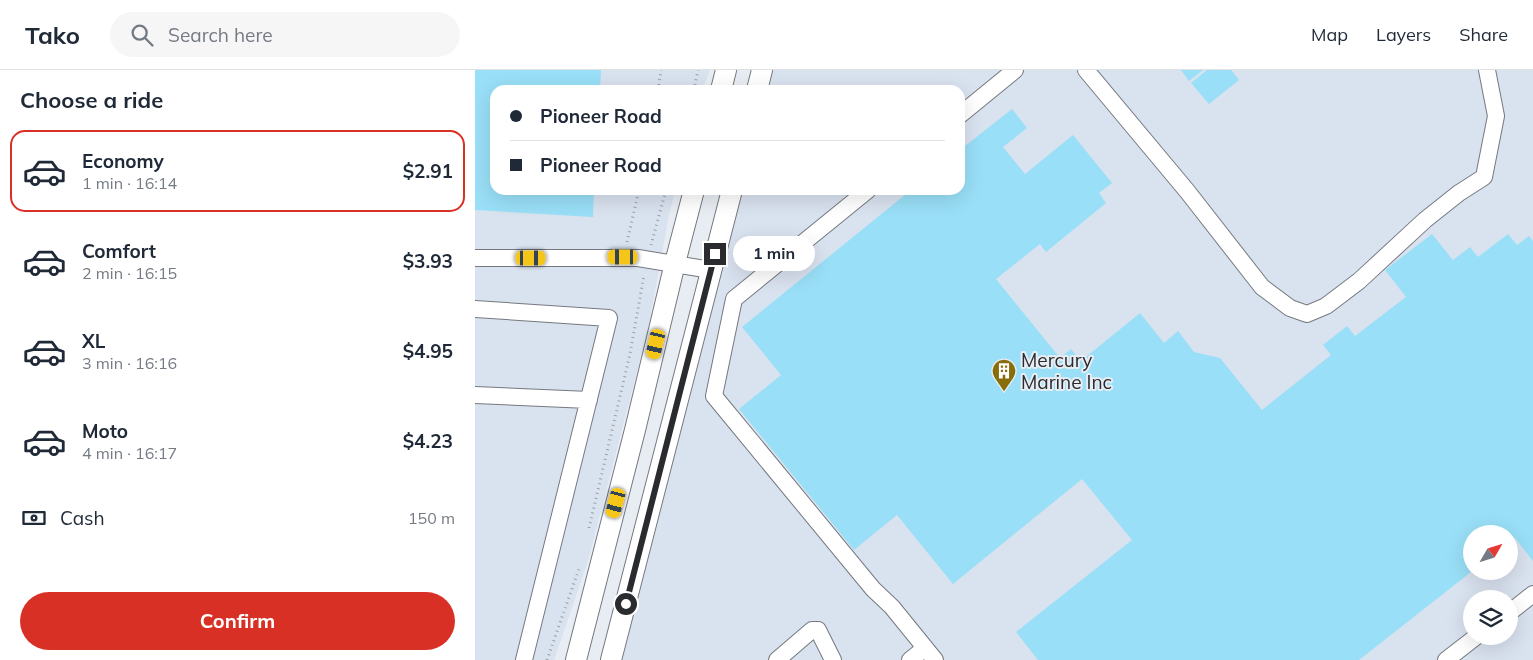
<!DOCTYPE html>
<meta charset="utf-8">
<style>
body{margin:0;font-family:Mulish,sans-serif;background:#f6f6f7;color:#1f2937;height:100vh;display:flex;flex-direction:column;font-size:19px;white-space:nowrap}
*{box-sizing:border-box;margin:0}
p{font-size:16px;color:#747a83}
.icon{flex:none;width:28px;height:28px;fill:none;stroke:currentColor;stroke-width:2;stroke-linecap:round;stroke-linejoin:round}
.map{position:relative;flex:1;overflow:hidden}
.sheet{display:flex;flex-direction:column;background:#fff;width:475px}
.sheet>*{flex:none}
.banner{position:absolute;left:15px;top:15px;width:475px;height:110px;border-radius:15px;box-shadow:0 5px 20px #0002;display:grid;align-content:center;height:110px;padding:0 20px;background:#fff}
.needle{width:32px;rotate:51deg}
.tools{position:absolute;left:988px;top:455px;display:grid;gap:10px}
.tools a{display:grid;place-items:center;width:55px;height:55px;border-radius:50%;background:#fff;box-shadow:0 5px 20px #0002;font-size:25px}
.end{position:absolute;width:22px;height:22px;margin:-11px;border:6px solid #292b2e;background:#fff;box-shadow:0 0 0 2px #fff}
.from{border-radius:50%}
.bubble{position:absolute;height:35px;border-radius:18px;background:#fff;box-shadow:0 5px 20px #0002;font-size:16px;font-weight:700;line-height:35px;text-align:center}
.car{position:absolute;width:15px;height:30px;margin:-15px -8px;border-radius:6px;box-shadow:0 0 4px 1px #0007;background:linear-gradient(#f5c518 24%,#345 0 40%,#f5c518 0 76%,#345 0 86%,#f5c518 0)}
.banner b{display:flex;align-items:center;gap:18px;height:48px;font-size:19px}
.banner b+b{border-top:1px solid #e0e1e3}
.banner i{width:12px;height:12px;background:#1f2937}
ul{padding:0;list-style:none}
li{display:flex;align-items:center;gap:15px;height:82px;margin:0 10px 8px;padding:0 10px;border:2px solid transparent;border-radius:15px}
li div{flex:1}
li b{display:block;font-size:19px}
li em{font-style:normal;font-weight:700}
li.selected{border-color:#d93025}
li>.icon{width:45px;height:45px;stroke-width:1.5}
h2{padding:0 20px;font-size:22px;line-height:60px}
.pay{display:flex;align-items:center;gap:12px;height:55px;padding:0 20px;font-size:19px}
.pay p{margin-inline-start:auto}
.button{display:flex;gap:10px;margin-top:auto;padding:10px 20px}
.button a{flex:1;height:58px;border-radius:30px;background:#d93025;color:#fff;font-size:20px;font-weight:700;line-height:58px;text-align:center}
header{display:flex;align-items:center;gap:30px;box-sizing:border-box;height:70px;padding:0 25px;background:#fff;border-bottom:1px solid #e0e1e3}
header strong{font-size:24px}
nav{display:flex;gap:28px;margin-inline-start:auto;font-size:18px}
.search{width:350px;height:45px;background:#f6f6f7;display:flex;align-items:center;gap:12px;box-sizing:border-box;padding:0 18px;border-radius:28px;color:#747a83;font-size:19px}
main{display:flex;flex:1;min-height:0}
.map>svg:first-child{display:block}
.built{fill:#d9e2ef;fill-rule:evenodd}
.building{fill:#99dff7}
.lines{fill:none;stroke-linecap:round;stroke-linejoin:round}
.minor-casing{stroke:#75797f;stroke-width:18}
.major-casing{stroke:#75797f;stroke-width:22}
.path{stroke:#9ca0a5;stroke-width:3;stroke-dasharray:1 4;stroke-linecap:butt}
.minor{stroke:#fff;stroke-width:16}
.major{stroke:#fff;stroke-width:20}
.route{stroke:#292b2e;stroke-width:6}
.labels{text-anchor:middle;stroke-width:4;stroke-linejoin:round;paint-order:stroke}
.poi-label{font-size:19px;fill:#292b2e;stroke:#e8edf3;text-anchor:start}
</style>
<header>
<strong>Tako</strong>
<div class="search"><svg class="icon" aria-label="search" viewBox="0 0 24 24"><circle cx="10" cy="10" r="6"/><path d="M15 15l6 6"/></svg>Search here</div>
<nav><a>Map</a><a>Layers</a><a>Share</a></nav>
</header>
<main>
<section class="sheet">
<h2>Choose a ride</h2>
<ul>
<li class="selected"><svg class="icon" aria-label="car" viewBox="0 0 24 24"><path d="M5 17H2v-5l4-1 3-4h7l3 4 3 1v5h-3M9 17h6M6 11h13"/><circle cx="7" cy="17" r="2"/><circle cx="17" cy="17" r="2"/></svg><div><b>Economy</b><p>1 min · 16:14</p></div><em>$2.91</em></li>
<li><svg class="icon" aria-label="car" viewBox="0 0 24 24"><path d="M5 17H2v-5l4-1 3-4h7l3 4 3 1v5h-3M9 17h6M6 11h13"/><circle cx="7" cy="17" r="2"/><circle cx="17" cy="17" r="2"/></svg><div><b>Comfort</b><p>2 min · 16:15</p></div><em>$3.93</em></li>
<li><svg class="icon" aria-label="car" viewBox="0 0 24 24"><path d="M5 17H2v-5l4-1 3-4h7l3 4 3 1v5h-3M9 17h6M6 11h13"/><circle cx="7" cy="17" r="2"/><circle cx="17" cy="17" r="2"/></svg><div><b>XL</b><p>3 min · 16:16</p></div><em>$4.95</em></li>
<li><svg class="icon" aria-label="car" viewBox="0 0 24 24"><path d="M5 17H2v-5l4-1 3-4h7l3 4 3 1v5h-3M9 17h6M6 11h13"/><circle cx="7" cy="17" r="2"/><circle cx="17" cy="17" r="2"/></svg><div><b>Moto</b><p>4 min · 16:17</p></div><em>$4.23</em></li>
</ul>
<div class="pay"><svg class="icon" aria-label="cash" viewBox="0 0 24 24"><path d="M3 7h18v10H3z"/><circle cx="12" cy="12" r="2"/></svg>Cash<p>150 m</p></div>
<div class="button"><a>Confirm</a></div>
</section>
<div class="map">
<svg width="1058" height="590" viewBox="0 0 1058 590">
<rect width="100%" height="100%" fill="#e8edf3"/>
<path class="built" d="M 0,0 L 235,0 L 227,20 L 20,20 L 20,120 L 200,120 L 194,145 L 173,259 L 113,491 L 79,590 L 0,590 Z
M 298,0 L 1058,0 L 1058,590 L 146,590 L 267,120 L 485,120 L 485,20 L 293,20 ZM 996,464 L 1034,464 L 1034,501 L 996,501 ZM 996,529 L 1034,529 L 1034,566 L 996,566 Z"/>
<path class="building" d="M 0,0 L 126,0 L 125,20 L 20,20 L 20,120 L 119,120 L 118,147 L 0,140 Z
M 706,0 L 728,0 L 714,11 Z
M 732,0 L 756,0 L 764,10 L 734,34 L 716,13 Z
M 537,39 L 552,58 L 528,77 L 550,104 L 598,65 L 637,113 L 624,123 L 631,133 L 571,182 L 565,174 L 521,209 L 585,288 L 596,279 L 606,291 L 665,243 L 689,273 L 703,261 L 719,282 L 745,288 L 787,340 L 856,285 L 848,275 L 872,256 L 880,266 L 931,227 L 910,200 L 957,164 L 978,190 L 995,177 L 1003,187 L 1033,164 L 1042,175 L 1054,166 L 1058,171 L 1058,491 L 1040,468 L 1034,473 L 1034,464 L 996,464 L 996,502 L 884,590 L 563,590 L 541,562 L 657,470 L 607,409 L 478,514 L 422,445 L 379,480 L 264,339 L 306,305 L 267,257 L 436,120 L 485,120 L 485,80 Z"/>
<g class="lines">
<defs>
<path id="minor" d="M 611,0 L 712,121 L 787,217 L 815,238 L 832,244 L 851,236 L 884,211 L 950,150 L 984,123 L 1009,107 L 1021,46 L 1012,0
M 485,45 L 540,0
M 393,120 L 259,229 L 239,326 L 398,519 L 417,537 L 460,590
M 0,188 L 163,188 L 236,200
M 0,239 L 134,248 L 49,590
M 0,325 L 114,330
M 1034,543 L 1058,524
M 302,590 L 337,560 L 343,560 L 358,590
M 435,590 L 450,578
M 971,590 L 1002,566"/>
<path id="major" d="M 246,20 L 251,0
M 282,20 L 287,0
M 101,590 L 160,360 L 200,193 L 219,120
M 136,590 L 257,120"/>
</defs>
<use href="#minor" class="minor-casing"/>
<use href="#major" class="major-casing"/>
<path class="path" d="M 183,20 L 186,0
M 219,20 L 223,0
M 152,172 L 164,120
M 176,175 L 191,120
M 114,458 L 155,284 L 169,205
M 72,590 L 105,496"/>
<use href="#minor" class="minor"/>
<use href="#major" class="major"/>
</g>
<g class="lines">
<path class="route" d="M 151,534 L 240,184"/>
</g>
<defs>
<symbol id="building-pin" viewBox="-11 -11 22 30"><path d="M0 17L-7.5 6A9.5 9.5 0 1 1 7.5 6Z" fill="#886d0c" stroke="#e8edf3"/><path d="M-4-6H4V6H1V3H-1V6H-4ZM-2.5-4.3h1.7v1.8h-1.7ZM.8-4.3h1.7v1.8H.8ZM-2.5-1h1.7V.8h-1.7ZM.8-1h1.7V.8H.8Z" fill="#fff"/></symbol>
</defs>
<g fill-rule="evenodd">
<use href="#building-pin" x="515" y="287" width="28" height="38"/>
</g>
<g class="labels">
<g class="poi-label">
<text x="546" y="297">Mercury<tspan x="546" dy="22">Marine Inc</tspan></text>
</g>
</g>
</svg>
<div class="tools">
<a><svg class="needle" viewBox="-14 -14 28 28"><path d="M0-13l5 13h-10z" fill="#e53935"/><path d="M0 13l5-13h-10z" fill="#747a83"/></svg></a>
<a><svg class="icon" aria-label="layers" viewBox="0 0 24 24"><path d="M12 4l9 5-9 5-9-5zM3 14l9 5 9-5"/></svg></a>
</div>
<i class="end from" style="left:151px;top:534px"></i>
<i class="end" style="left:240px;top:184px"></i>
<div class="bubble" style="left:258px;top:166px;width:82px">1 min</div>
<i class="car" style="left:148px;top:187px;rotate:270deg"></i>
<i class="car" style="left:56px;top:188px;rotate:90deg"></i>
<i class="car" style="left:181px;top:274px;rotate:193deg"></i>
<i class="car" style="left:141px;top:433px;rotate:195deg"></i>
<div class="banner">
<b><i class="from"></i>Pioneer Road</b>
<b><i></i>Pioneer Road</b>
</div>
</div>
</main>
